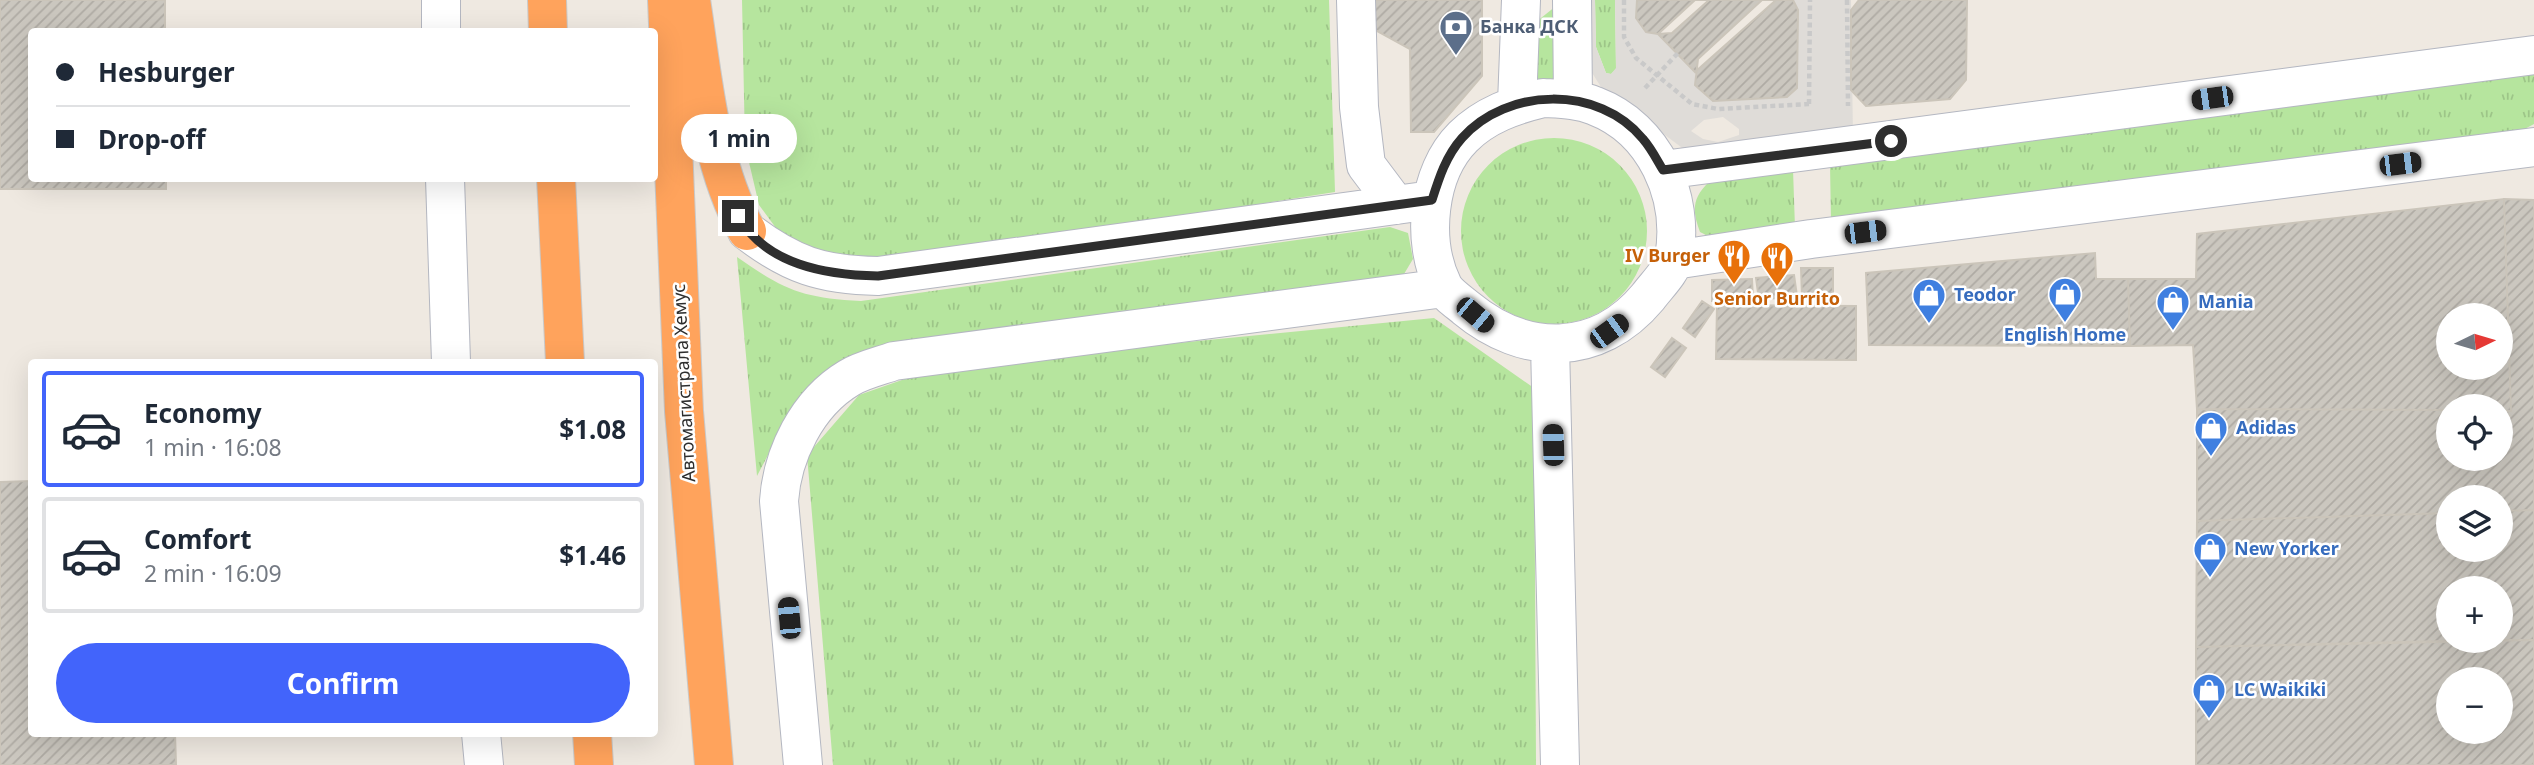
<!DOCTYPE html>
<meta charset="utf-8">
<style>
body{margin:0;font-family:"Noto Sans",sans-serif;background:#f2f2f3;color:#1f2937;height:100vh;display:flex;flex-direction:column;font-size:26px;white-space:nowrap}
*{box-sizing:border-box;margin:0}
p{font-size:23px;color:#747a83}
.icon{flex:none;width:38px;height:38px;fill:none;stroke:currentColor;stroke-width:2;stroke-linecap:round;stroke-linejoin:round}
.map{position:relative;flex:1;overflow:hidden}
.details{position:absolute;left:28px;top:359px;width:630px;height:378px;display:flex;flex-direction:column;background:#fff;border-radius:7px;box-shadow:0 7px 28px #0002}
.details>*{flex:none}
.hud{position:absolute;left:28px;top:28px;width:630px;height:154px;border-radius:7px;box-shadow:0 7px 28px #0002;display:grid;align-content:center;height:154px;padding:0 28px;background:#fff}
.needle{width:46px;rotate:85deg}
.buttons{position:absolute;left:2436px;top:303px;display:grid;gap:14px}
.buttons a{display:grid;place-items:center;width:77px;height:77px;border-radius:50%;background:#fff;box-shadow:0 7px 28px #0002;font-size:35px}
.end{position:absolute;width:32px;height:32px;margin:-16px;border:9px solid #2e2e2e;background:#fff;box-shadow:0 0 0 4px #fff}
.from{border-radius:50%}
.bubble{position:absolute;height:49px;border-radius:24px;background:#fff;box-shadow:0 7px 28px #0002;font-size:23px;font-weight:700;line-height:49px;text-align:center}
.car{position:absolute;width:21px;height:42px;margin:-21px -10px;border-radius:9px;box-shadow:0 0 5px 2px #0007;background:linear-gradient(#222 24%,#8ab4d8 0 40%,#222 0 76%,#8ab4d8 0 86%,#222 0)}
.hud b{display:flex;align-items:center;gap:24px;height:66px;font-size:26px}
.hud b+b{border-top:2px solid #e0e1e3}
.hud i{width:18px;height:18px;background:#1f2937}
ul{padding:12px 0 0;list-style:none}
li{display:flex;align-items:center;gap:21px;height:116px;margin:0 14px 10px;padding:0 14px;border:4px solid #e0e1e3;border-radius:7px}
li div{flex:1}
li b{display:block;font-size:26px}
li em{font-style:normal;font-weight:700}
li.current{border-color:#4264fb}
li>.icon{width:63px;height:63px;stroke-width:1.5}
.cta{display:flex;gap:14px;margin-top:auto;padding:14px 28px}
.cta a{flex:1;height:80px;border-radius:42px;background:#4264fb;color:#fff;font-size:28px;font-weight:700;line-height:80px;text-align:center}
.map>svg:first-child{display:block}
.grass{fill:url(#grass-tufts)}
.plaza{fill:#dfdcd8;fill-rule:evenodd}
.building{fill:url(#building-hatch);stroke:#cbc5ba;stroke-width:2;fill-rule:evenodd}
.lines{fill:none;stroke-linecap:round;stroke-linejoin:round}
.minor-casing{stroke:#b4b7c1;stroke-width:40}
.highway-casing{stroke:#c9c9c9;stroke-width:40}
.path{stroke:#c9c9c9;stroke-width:4.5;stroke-dasharray:5 3.5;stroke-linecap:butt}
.minor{stroke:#fff;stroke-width:38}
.highway{stroke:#ffa35c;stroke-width:38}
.route{stroke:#2e2e2e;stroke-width:9}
.labels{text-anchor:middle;stroke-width:5;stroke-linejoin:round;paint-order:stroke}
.service-label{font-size:18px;font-weight:bold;fill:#4e5e75;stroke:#fff;text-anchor:start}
.food-label{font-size:18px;font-weight:bold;fill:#c56008;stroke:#fff;text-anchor:end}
.shop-label{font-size:18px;font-weight:bold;fill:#366cbe;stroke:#fff;text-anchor:start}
.street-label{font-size:18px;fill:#2e2e2e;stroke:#fff}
</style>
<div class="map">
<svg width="2534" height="765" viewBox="0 0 2534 765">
<defs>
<pattern id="grass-tufts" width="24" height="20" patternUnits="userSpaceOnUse" patternTransform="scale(1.75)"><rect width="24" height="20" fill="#b6e59e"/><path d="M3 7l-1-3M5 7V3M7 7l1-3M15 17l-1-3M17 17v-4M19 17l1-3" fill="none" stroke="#9dc588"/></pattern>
<pattern id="building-hatch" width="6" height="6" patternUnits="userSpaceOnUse" patternTransform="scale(1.75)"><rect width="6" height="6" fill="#cbc7bf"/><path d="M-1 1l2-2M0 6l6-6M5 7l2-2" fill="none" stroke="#afaba4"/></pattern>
</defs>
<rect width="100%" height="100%" fill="#efe9e1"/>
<path class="grass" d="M 742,0 L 1329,0 L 1335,192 L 914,259 L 843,262 L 787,243 L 759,205 L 745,145 Z
M 1595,0 L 1615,0 L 1616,69 L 1611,74 L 1606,73 L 1596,47 Z
M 1556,6 L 1556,83 L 1536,80 L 1536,22 Z
M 2534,74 L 2534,124 L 2521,131 L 1831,221 L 1830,165 Z
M1461 231a93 93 0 1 1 186 0a93 93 0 1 1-186 0Z
M 1793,169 L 1795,228 L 1712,238 L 1700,232 C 1692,211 1692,198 1709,182 Z
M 1390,227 L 1408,233 L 1413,259 L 1404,274 L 895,344 L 794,405 L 757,476 L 737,257 C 784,290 802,298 861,301 Z
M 1434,318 L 1534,388 L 1536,765 L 833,765 L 807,455 L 859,395 L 942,366 Z"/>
<path class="plaza" d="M 1581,0 L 1595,0 L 1596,47 L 1606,73 L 1611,74 L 1616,68 L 1615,0 L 1637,0 L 1636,18 L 1646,32 L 1658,34 L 1678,53 L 1695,72 L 1695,85 L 1713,101 L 1793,0 L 1851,0 L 1853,137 L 1685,150 L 1601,87 L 1589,68 ZM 1723,117 L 1739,129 L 1739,135 L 1718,142 L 1703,139 L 1691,131 L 1704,120 Z"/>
<path class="building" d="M 0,0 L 165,0 L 165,32 L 32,32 L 32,178 L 166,178 L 166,189 L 0,189 Z
M 1374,0 L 1482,0 L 1482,76 L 1434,132 L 1411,132 L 1410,49 L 1375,30 Z
M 1637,0 L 1709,0 L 1672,33 L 1658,34 L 1646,32 L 1636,18 Z
M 1695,0 L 1776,0 L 1695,72 L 1658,34 Z
M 1762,0 L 1793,0 L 1798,10 L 1797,88 L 1787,97 L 1713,101 L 1695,85 L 1698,59 Z
M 1859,0 L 1967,0 L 1966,80 L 1950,99 L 1866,106 L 1851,90 L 1851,10 Z
M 2504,199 L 2511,411 L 2501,411 L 2501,406 L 2448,406 L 2448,410 L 2197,409 L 2193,345 L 2130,346 L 2128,279 L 2196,279 L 2197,234 ZM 2448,315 L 2501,315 L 2501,368 L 2448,368 Z
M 2504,199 L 2534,200 L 2534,510 L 2501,511 L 2501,497 L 2448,497 L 2448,513 L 2197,521 L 2197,409 L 2448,410 L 2448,458 L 2501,458 L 2501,411 L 2511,411 Z
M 2095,253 L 2096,279 L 2128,279 L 2130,346 L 1869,345 L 1866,273 Z
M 1801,268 L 1833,268 L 1833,297 L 1802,297 Z
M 1794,275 L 1797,296 L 1759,300 L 1756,278 Z
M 1752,279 L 1753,300 L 1712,301 L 1712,280 Z
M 1702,301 L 1714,309 L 1695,337 L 1683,328 Z
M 1717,305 L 1856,306 L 1856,360 L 1716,359 Z
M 1672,338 L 1686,348 L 1665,377 L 1651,367 Z
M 32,481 L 32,733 L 175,733 L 176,765 L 0,765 L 0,482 Z
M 2534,510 L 2534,640 L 2501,640 L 2501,588 L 2448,588 L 2448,640 L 2490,640 L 2196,647 L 2197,521 L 2448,513 L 2448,550 L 2501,550 L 2501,511 Z
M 2534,640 L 2534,765 L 2196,765 L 2196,647 ZM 2448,679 L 2501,679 L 2501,732 L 2448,732 Z"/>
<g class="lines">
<defs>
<path id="minor" d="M 441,0 L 441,32
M 1356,0 L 1359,107 L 1366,165 L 1396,205
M 1572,0 L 1573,100
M 1543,98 C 1561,99 1578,99 1595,106 C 1655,129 1685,196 1674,258 C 1672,271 1656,286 1648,297 C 1597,358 1524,356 1466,308 C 1459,302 1447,294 1443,286 C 1421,241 1427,173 1463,137 C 1485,115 1514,105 1543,98 Z
M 1517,104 L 1521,0
M 1663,170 L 2534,55
M 445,178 L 451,362
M 747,231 C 791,265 822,275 878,276 L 1432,200
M 1674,260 L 1811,239 L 2534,147
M 1550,345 L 1560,765
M 481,733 L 484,765
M 803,765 L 779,501 C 782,455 807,403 849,378 C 862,370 880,366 894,361 L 1444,288"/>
<path id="highway" d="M 547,0 L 548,32
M 667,0 L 684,411 L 714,765
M 691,0 C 703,77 709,163 747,231
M 556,178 L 565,362
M 592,733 L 594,765"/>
</defs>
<use href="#minor" class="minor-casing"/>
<use href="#highway" class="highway-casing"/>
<path class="path" d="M 1624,0 L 1624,37 L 1636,58 L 1692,104 L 1718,109 L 1809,104
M 1847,0 L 1848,106
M 1645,88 L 1678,53
M 1809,104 L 1810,0"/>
<use href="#minor" class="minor"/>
<use href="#highway" class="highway"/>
</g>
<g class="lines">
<path class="route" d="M 738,216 C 766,265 826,275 878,276 L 1432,200 C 1439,178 1446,156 1462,138 C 1507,87 1599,85 1643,139 C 1651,148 1657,160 1663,170 L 1891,141"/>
</g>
<defs>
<symbol id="bank-pin" viewBox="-11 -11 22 30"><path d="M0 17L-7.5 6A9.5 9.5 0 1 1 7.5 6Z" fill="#5c6f8a" stroke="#fff"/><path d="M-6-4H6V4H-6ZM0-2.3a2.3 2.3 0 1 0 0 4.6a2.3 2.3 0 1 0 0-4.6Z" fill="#fff"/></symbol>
<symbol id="restaurant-pin" viewBox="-11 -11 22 30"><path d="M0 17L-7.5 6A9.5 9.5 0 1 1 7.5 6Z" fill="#e8710a" stroke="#fff"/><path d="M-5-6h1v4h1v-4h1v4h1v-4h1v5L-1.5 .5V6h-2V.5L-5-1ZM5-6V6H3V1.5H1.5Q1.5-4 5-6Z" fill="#fff"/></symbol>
<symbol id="shop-pin" viewBox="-11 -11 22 30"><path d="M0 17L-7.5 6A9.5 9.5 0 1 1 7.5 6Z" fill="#3f7fe0" stroke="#fff"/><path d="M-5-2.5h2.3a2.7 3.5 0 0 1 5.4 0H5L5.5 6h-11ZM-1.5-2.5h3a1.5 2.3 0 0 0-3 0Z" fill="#fff"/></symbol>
</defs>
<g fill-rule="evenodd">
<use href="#bank-pin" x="1437" y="8" width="38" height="52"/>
<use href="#restaurant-pin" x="1715" y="237" width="38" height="52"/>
<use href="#restaurant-pin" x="1758" y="239" width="38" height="52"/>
<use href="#shop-pin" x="2046" y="275" width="38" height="52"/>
<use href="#shop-pin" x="1910" y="276" width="38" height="52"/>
<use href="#shop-pin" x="2154" y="283" width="38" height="52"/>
<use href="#shop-pin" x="2192" y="409" width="38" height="52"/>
<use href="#shop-pin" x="2191" y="530" width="38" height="52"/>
<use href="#shop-pin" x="2190" y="671" width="38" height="52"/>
</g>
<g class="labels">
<g class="service-label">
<text x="1480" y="33">Банка ДСК</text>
</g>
<g class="food-label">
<text x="1710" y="262">IV Burger</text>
<text x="1777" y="305" text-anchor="middle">Senior Burrito</text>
</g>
<g class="shop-label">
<text x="1954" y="301">Teodor</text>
<text x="2198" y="308">Mania</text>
<text x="2065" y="341" text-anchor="middle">English Home</text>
<text x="2236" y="434">Adidas</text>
<text x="2234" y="555">New Yorker</text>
<text x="2234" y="696">LC Waikiki</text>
</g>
<g class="street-label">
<text transform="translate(684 383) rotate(-93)" y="6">Автомагистрала Хемус</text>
</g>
</g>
</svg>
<div class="buttons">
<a><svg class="needle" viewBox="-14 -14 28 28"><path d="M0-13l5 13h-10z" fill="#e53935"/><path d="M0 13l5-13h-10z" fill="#747a83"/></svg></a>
<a><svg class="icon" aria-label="locate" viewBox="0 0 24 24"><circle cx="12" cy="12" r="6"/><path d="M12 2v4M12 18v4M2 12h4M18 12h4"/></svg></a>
<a><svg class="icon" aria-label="layers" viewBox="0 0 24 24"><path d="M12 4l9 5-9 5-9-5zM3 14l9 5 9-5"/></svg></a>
<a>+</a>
<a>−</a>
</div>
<i class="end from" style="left:1891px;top:141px"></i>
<i class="end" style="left:738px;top:216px"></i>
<div class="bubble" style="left:681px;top:114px;width:116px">1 min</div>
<i class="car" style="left:2212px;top:98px;rotate:262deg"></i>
<i class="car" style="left:2400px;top:164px;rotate:83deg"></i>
<i class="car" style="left:1865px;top:232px;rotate:83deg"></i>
<i class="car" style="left:1475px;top:315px;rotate:130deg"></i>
<i class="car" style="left:1609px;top:331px;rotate:54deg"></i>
<i class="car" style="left:1553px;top:445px;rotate:358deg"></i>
<i class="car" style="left:789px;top:618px;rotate:355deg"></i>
<div class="hud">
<b><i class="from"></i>Hesburger</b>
<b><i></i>Drop-off</b>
</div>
<section class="details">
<ul>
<li class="current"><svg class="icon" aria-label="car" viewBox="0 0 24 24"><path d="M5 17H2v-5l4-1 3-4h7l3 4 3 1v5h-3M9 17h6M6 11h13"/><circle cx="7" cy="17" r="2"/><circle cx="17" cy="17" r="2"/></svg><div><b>Economy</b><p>1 min · 16:08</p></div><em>$1.08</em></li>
<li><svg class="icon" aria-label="car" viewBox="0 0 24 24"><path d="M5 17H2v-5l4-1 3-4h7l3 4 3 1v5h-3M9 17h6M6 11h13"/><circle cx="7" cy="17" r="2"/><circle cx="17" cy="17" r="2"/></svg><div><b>Comfort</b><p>2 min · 16:09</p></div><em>$1.46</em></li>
</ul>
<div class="cta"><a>Confirm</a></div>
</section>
</div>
